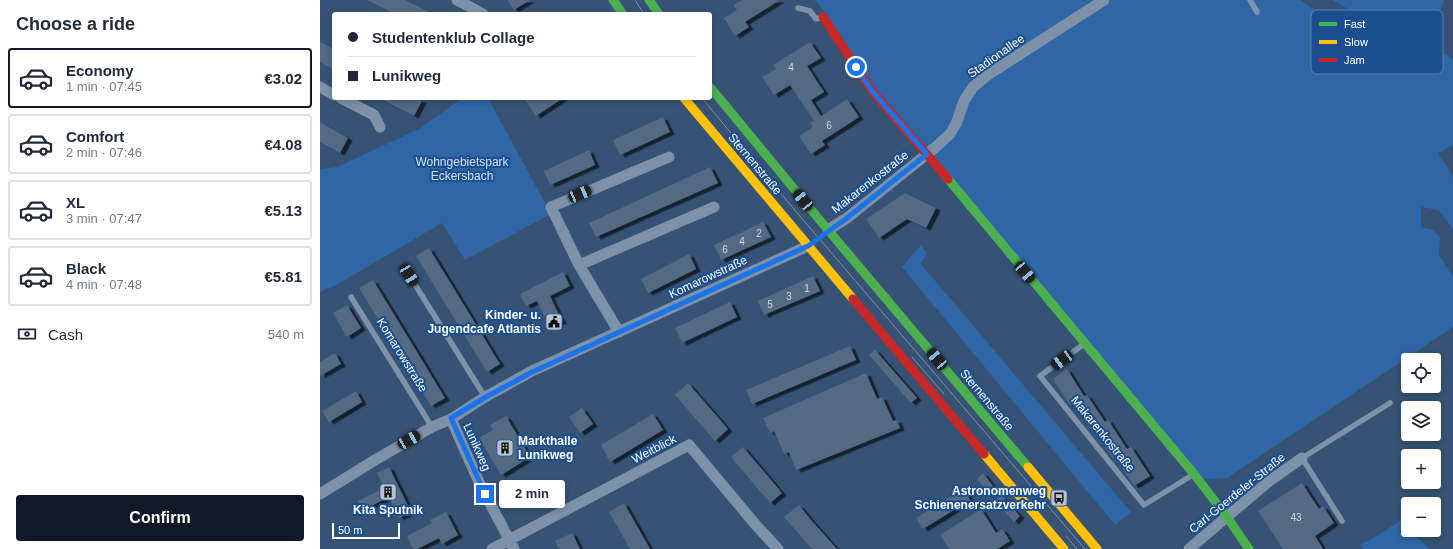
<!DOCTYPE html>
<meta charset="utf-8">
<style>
body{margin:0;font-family:Arial,sans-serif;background:#f2f2f3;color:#1f2937;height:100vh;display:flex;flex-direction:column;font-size:15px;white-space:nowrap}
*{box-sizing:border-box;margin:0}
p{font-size:13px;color:#747a83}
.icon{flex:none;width:22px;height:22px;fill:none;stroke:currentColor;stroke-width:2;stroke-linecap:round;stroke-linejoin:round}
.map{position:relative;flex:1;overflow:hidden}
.side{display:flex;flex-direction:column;background:#fff;width:320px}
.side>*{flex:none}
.banner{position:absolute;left:12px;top:12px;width:380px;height:88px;border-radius:4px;box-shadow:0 2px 6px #0003;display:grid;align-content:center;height:88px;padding:0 16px;background:#fff}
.controls{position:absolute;left:1081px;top:353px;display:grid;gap:8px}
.controls a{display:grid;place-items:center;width:40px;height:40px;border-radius:4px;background:#fff;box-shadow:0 2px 6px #0003;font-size:20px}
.scale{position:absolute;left:12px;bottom:10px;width:68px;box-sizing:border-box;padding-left:4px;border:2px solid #fff;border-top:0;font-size:11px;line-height:14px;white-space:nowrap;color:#fff;-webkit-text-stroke:3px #1b4f8f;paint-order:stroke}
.end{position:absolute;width:18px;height:18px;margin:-9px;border:5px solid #1a73e8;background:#fff;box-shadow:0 0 0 2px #fff}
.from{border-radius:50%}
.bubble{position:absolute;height:28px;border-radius:4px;background:#fff;box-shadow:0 2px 6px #0003;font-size:13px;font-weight:700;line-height:28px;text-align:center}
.car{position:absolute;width:12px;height:24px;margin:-12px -6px;border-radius:5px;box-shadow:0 0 3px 1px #0007;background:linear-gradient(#222 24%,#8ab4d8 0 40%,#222 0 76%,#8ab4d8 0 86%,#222 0)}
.banner b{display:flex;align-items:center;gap:14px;height:38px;font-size:15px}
.banner b+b{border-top:1px solid #e0e1e3}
.banner i{width:10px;height:10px;background:#1f2937}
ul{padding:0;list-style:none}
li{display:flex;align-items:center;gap:12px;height:60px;margin:0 8px 6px;padding:0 8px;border:2px solid #e0e1e3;border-radius:4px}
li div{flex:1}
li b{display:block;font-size:15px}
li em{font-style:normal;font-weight:700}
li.on{border-color:#111827}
li>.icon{width:36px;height:36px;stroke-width:1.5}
h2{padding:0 16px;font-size:18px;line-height:48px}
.pay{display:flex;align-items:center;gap:10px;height:44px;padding:0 16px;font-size:15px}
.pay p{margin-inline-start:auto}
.action{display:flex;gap:8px;margin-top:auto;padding:8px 16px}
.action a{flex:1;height:46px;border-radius:4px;background:#111827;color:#fff;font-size:16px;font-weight:700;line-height:46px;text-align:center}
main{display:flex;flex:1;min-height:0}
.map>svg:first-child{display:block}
.green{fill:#2f66a5}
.building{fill:#526984;filter:url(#shadow)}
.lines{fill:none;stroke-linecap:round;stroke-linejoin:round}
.lane{stroke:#7d92a8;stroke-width:5.5}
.street{stroke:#7d92a8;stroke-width:11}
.fast{stroke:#4caf50;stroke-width:9}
.slow{stroke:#ffc107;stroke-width:9}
.jam{stroke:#c62828;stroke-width:9}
.tram{stroke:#7e92a7;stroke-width:1}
.route{stroke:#1a73e8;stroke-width:5}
.labels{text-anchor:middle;stroke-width:4;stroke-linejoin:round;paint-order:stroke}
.number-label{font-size:10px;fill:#d4dae0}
.street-label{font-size:12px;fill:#fff;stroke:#1b4f8f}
.park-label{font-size:12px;fill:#cfe3fa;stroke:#1b4f8f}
.poi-label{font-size:12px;font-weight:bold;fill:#fff;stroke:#1b4f8f;text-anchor:end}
.key{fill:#1b4f8f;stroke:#5f84b1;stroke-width:1}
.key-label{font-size:11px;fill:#fff}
</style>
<main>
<section class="side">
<h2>Choose a ride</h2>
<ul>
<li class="on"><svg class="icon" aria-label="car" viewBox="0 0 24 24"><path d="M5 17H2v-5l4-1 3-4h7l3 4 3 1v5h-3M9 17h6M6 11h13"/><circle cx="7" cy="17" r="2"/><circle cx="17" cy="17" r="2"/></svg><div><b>Economy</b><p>1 min · 07:45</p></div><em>€3.02</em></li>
<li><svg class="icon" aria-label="car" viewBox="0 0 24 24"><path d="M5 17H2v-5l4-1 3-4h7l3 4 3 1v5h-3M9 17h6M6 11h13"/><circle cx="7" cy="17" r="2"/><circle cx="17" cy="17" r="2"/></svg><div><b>Comfort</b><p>2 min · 07:46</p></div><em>€4.08</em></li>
<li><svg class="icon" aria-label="car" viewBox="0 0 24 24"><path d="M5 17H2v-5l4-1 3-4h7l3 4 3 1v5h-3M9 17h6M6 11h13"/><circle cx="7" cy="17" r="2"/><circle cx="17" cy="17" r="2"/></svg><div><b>XL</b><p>3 min · 07:47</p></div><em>€5.13</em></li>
<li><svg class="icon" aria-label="car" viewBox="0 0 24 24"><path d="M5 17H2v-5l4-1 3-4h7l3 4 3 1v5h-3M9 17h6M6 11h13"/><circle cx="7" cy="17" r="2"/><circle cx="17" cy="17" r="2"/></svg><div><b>Black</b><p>4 min · 07:48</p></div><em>€5.81</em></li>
</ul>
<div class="pay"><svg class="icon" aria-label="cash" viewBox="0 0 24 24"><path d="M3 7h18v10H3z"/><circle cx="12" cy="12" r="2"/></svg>Cash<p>540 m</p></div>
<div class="action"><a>Confirm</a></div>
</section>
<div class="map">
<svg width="1133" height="549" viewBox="0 0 1133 549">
<defs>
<filter id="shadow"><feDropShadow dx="4.5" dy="2.5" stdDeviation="0" flood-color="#0009"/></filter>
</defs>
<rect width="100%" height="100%" fill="#365274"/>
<path class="green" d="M 496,0 L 980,0 L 1084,69 L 1096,59 L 1101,50 L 1012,0 L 1124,0 L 1108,44 L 1133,59 L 1133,145 L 1118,153 L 1133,177 L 1133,229 L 1118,210 L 1101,207 L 1101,227 L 1113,230 L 1120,237 L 1119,255 L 1133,276 L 1133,327 L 907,478 L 882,479 L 548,80 Z
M 142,98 L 168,98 L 231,214 L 145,260 L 122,223 L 18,284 L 0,292 L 0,169 L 17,167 L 99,129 Z
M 601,245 L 607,253 L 601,264 L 811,512 L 795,525 L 582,267 Z
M 1080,521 L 1088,530 L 1110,549 L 1043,549 L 1040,544 L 1050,540 Z"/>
<path class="building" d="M 47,0 L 85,0 L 113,14 L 74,14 Z
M 187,0 L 210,0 L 194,10 Z
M 422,0 L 460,0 L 425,22 L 429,27 L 415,36 L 404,18 L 417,10 L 414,5 Z
M 0,42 L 14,49 L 14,70 L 0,62 Z
M 490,42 L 501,58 L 487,66 L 504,92 L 491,100 L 501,116 L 527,99 L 539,117 L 502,141 L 505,145 L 491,154 L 479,136 L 493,127 L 490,123 L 494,121 L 470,85 L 454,95 L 442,77 L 456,69 L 453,65 Z
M 59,98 L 95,98 L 102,101 L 94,116 Z
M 204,98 L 243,98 L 216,116 Z
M 343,117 L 350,132 L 300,155 L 293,140 Z
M 0,122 L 28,138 L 20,153 L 0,142 Z
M 269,150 L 275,165 L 230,185 L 224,171 Z
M 390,167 L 398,183 L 276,237 L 269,223 Z
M 585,193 L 616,208 L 606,228 L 587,219 L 559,238 L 546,219 Z
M 443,222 L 451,237 L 401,260 L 394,245 Z
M 109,248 L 180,364 L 167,372 L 96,256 Z
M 369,254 L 376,269 L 328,293 L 321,279 Z
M 243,272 L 250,286 L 230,296 L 242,321 L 230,327 L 217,301 L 206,306 L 200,294 Z
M 493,276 L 500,291 L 444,315 L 438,301 Z
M 53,280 L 125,398 L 111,406 L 39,288 Z
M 410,302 L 417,317 L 362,343 L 355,328 Z
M 27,305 L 41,328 L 27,337 L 13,313 Z
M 530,346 L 536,360 L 432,404 L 426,390 Z
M 555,350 L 597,398 L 591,403 L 549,355 Z
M 15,353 L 21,364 L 0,376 L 0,362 Z
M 747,369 L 764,396 L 767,395 L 785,422 L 788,420 L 807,449 L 811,447 L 830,476 L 814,486 L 795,457 L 793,458 L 774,430 L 772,431 L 753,403 L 750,405 L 733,379 Z
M 546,373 L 557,399 L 562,397 L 573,421 L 577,420 L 580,428 L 476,470 L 469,452 L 464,454 L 454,431 L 450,433 L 443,418 Z
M 368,383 L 408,429 L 395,441 L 355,395 Z
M 36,391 L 42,402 L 9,422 L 2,411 Z
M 262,408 L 273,424 L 260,433 L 249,417 Z
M 333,414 L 343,430 L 290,462 L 281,445 Z
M 186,416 L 210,457 L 181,475 L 159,438 L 173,430 L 170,425 Z
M 423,447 L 462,493 L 450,503 L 411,457 Z
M 69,467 L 91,512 L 79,518 L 69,497 L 43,510 L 38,501 L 64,488 L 57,473 Z
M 663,473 L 673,486 L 666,490 L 657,479 Z
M 982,483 L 999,509 L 1003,506 L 1014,523 L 995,536 L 1003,549 L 963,549 L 938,511 Z
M 644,489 L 650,500 L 603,529 L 596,518 Z
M 682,496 L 700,516 L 694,522 L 675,500 Z
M 304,503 L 330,549 L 310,549 L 289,512 Z
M 479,505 L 491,520 L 517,549 L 492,549 L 464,517 Z
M 661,509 L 676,533 L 682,529 L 690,541 L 677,549 L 629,549 L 620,535 Z
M 126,512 L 138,535 L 122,544 L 119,538 L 97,549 L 93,549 L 87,536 L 112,523 L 110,520 Z
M 252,533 L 260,549 L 239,549 L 235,541 Z"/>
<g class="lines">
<path class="lane" d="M 930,0 L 937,12
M 478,8 L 490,11 L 496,19 L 503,17
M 89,275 L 165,397
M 31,297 L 112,427
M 764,344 L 720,376 L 824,505 L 874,474
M 1022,521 L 982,458 L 1070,403"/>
<path class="street" d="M 137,0 L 163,14
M 0,87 L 14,95
M 21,98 L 54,115 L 60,127
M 508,230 L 527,218 L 617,146 L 630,134 L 636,124 L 644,101 L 653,87 L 669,74 L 784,0
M 259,265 L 394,207
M 299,332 L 259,265 L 231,207 L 349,157
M 131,419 L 159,482 L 194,549
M 0,494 L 55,460 L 112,427 L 131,419 L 165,397 L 212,371 L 488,246
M 172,549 L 369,445 L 435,524 L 458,549
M 869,549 L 948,482 L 982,458"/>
<path class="fast" d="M 293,0 L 303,14
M 329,0 L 339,14
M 390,87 L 508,230 L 708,467
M 628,179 L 874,474 L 907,517 L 929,549"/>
<path class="slow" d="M 364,98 L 533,299
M 664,454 L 744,549
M 708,467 L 777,549"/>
<path class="jam" d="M 503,17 L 553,92 L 628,179
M 533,299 L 664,454"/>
<path class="tram" d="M 315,0 L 324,14
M 382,98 L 473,208 L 765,549
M 592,357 L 624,394
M 746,536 L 757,549"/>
</g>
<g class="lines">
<path class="route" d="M 165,494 L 131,418 L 166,397 L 212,372 L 488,246 L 527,218 L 607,154 L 553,92 L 536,67"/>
</g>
<defs>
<symbol id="civic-square" viewBox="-11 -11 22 22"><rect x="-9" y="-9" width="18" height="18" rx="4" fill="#b9c2ce" stroke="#1b4f8f"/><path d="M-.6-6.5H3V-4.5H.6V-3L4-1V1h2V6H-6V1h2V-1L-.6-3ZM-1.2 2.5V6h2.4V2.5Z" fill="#111"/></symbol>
<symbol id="building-square" viewBox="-11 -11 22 22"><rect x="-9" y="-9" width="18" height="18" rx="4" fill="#b9c2ce" stroke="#1b4f8f"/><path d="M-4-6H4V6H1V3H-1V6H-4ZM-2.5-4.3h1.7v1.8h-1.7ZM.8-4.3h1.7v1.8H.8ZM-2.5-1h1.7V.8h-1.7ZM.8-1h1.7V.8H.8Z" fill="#111"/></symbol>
<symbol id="bus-square" viewBox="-11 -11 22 22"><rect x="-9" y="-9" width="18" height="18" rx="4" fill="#b9c2ce" stroke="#1b4f8f"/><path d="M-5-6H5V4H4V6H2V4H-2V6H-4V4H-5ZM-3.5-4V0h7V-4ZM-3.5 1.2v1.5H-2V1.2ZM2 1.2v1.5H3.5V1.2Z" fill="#111"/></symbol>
</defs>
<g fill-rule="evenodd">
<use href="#civic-square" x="224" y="312" width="20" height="20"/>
<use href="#building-square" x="175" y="438" width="20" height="20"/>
<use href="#building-square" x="58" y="482" width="20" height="20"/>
<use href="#bus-square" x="729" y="488" width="20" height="20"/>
</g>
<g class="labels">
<g class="number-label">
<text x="471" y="71">4</text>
<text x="509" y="129">6</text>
<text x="439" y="237">2</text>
<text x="422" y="245">4</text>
<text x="405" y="253">6</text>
<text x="487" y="292">1</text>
<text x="469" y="300">3</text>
<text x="450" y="308">5</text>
<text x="976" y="521">43</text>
</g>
<g class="street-label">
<text transform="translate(676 56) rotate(-35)" y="4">Stadionallee</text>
<text transform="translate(435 164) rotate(50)" y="4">Sternenstraße</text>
<text transform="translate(550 182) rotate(-38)" y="4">Makarenkostraße</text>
<text transform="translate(388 277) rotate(-25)" y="4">Komarowstraße</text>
<text transform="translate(82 355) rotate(58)" y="4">Komarowstraße</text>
<text transform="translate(667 400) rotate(50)" y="4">Sternenstraße</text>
<text transform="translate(783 434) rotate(51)" y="4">Makarenkostraße</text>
<text transform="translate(157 447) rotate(66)" y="4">Lunikweg</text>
<text transform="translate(334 449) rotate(-28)" y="4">Weitblick</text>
<text transform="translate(917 493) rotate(-39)" y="4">Carl-Goerdeler-Straße</text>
</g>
<g class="park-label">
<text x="142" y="166">Wohngebietspark<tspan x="142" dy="14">Eckersbach</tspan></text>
</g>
<g class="poi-label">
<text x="221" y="319">Kinder- u.<tspan x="221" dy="14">Jugendcafe Atlantis</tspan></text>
<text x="198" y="445" text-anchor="start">Markthalle<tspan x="198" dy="14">Lunikweg</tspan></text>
<text x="726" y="495">Astronomenweg<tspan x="726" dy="14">Schienenersatzverkehr</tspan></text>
<text x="68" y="514" text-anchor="middle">Kita Sputnik</text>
</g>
</g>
<rect x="991" y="10" width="132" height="64" rx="6" class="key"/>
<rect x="999" y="22" width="18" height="4" fill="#4caf50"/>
<rect x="999" y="40" width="18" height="4" fill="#ffc107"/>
<rect x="999" y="58" width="18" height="4" fill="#c62828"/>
<g class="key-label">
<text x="1024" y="28">Fast</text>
<text x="1024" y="46">Slow</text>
<text x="1024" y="64">Jam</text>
</g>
</svg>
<div class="controls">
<a><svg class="icon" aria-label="locate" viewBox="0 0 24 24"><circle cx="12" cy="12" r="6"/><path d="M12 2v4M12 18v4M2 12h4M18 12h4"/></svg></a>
<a><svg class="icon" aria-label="layers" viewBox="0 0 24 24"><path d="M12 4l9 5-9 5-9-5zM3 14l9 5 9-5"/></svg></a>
<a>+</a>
<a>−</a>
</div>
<div class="scale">50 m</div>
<i class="end from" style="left:536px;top:67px"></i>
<i class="end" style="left:165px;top:494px"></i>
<div class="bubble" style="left:179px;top:480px;width:66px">2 min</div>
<i class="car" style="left:260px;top:194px;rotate:67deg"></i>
<i class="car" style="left:483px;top:200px;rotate:321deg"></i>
<i class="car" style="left:705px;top:272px;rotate:140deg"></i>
<i class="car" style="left:89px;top:275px;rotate:148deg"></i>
<i class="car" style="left:617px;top:359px;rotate:320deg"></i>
<i class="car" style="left:742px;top:360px;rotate:234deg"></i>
<i class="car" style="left:89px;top:440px;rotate:60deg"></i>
<div class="banner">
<b><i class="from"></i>Studentenklub Collage</b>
<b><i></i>Lunikweg</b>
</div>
</div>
</main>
